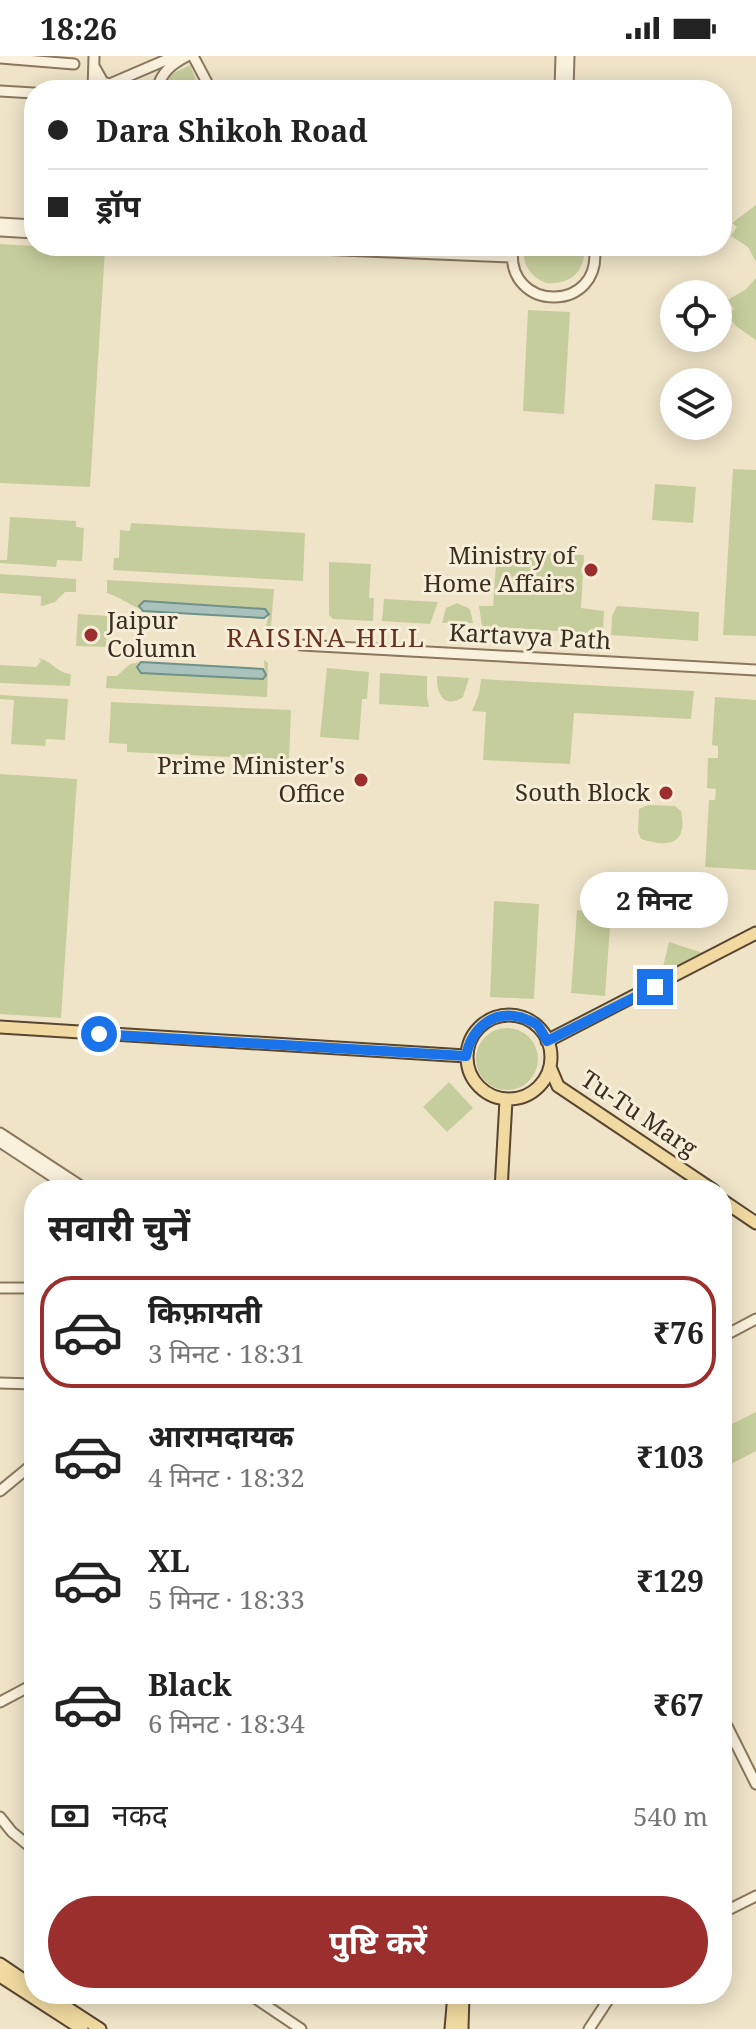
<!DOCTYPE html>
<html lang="hi">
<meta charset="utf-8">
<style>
body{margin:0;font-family:"Noto Serif","Noto Sans Devanagari",serif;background:#f6f6f6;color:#222;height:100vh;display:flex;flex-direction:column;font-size:30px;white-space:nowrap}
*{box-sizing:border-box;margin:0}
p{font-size:26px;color:#767676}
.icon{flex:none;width:44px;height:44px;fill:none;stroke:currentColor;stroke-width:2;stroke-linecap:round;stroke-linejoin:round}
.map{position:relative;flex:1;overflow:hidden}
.side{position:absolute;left:24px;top:1124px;width:708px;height:824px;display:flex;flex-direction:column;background:#fff;border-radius:32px;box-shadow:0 4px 20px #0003}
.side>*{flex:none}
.hud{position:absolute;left:24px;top:24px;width:708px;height:176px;border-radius:32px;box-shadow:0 4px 20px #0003;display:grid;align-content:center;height:176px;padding:0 24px;background:#fff}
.controls{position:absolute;left:660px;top:224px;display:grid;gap:16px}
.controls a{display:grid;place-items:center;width:72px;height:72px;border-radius:50%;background:#fff;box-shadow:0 4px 20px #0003;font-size:40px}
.end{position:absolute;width:36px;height:36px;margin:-18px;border:10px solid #1a73e8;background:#fff;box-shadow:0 0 0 4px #fff}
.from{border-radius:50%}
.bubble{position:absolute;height:56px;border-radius:28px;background:#fff;box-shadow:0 4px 20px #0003;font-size:26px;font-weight:700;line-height:56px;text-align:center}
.hud b{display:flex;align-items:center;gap:28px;height:76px;font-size:30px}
.hud b+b{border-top:2px solid #e0e0e0}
.hud i{width:20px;height:20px;background:#222}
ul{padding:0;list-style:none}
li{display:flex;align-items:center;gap:24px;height:112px;margin:0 16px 12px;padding:0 8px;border:4px solid transparent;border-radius:32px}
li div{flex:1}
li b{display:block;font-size:30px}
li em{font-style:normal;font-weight:700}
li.selected{border-color:#9a2f2d}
li>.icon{width:72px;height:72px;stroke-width:1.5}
h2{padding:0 24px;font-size:36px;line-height:96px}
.pay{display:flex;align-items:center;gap:20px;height:88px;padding:0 24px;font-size:30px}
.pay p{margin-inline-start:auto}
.primary-button{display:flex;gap:16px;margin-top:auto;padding:16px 24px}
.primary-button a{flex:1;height:92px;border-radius:48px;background:#9a2f2d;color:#fff;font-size:32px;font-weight:700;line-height:92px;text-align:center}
.status{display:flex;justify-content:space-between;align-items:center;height:56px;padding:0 40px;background:#fff;direction:ltr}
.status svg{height:22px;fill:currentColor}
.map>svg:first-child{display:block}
.green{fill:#c6cd9c}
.water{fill:#a9c3bc;stroke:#6f918a;stroke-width:2}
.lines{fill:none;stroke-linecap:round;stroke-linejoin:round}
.minor-casing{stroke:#8b775d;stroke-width:13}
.major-casing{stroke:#594531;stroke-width:15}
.minor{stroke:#f9f1dc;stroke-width:9}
.major{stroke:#f0daa1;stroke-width:11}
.route{stroke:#1a73e8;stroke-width:10}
.poi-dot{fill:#9a2f2d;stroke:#f6eed8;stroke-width:3}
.labels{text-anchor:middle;stroke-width:6;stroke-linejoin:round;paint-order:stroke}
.poi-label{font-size:24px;fill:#3b2e20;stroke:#f6eed8;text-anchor:end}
.street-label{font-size:24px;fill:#3b2e20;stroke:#f6eed8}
.neighbourhood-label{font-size:26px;letter-spacing:2px;fill:#683120;stroke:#f6eed8}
</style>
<div class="status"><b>18:26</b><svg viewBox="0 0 49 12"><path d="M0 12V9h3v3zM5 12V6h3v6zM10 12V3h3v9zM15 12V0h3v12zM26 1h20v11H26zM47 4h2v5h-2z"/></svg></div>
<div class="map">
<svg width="756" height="1973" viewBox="0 0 756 1973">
<rect width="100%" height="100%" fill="#efe4c8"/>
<path class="green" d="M 190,9 L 200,34 L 163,34 L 170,19 Z
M 756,149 L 756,206 L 748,191 L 731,180 L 737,171 L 732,167 Z
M 0,188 L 105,194 L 90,431 L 0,427 Z
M 525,190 L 584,190 C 586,215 571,229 546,227 C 530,220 521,208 525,190 Z
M 756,222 L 756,284 L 737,271 L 726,259 L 734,253 L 728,244 L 746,233 Z
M 528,254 L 570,256 L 564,358 L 523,355 Z
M 733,413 L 756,414 L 756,580 L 723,579 Z
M 655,428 L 696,431 L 693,467 L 652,464 Z
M 10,461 L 76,465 L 76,471 L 84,472 L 82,505 L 57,504 L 56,511 L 0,507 L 0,504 L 7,504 Z
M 131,467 L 305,477 L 303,525 L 113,514 L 114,502 L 119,502 L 120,474 L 130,475 Z
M 497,494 L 584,499 L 581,552 L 604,555 L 603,578 L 482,570 L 479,550 L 493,550 Z
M 329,506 L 371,508 L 369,542 L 374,542 L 373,565 L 333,563 L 329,559 Z
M 0,518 L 76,523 L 76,536 L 65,536 L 55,546 L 43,550 L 39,549 L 41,548 L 41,540 L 0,537 Z
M 107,524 L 274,533 L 271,570 L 266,570 L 269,558 L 139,550 L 140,553 C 128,548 120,541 107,537 Z
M 384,543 L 438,546 L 430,568 L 382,565 Z
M 457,547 L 470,553 L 473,567 L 442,567 L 446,552 Z
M 617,550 L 699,556 L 698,585 L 611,579 L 612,560 Z
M 78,558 L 108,560 L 106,591 L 76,590 Z
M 38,602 C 52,605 57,617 71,618 L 70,630 L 0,627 L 0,609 L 36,611 L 41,605 Z
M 264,604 L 268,607 L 267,641 L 106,632 L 107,620 L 117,620 L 130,608 L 141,606 L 138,608 L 142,617 L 263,623 L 265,616 Z
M 327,612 L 369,616 L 367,643 L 362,643 L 359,684 L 320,681 Z
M 380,617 L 427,620 L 427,640 L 429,651 L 379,648 Z
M 437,620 L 469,622 L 463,641 C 444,654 436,637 437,620 Z
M 481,623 L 694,635 L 691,663 L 574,657 L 570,708 L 483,704 L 486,656 L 472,655 L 479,638 Z
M 0,639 L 68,643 L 65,684 L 46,683 L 45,690 L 11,688 L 14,644 L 0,643 Z
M 715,641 L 756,644 L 756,814 L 705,811 L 709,744 L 715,744 L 716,733 L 707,732 L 708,702 L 718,702 L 718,690 L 712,689 Z
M 111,646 L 291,654 L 289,704 L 127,696 L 127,688 L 109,687 Z
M 0,718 L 77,723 L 61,962 L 0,958 Z
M 648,749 L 675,750 L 681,755 C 688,788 669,792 641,783 L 638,776 L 639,753 Z
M 494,845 L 539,848 L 534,943 L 490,941 Z
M 577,854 L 611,857 L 605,940 L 571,937 Z
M 669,886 L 703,897 L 661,919 Z
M476 1003a31 31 0 1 1 62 0a31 31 0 1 1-62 0Z
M 449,1026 L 473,1052 L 447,1076 L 423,1051 Z
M 756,1356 L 756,1395 L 727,1410 L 722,1400 L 722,1373 Z"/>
<path class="water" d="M 144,545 L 265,553 L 269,558 L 264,562 L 143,555 L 139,550 Z
M 141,606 L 263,613 L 266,619 L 263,623 L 141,617 L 137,611 Z"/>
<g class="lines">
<defs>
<path id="minor" d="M 193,0 L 211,34
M 0,2 L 74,8
M 94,10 L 103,26 L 110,28 L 175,0
M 93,34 L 94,0
M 157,34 C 161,16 172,8 187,0
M 560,34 L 561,0
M 568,34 L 569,0
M 0,35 L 34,37
M 0,167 L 34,169
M 0,175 L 34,177
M 245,190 L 512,201
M 451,190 L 512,193
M 513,190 C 503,258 605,258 594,190
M 301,589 L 756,614
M 0,1077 L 87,1134
M 0,1086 L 73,1134
M 0,1232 L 34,1232
M 722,1281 L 756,1263
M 0,1327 L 34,1328
M 0,1435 L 34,1407
M 0,1646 L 34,1628
M 722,1660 L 756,1728
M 0,1761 L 12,1776 L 34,1794
M 722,1857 L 756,1840
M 249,1938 L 301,1973
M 589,1973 L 612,1938"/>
<path id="major" d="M467 1001a42 42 0 1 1 84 0a42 42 0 1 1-84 0Z
M 0,971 L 466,1000
M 547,985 L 756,877
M 550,1011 L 558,1030 L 713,1134
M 501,1134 L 506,1044
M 722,1144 L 756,1167
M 0,1908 L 34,1931
M 0,1920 L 82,1973
M 46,1938 L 100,1973
M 451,1973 L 454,1938
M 462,1973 L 463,1938"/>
</defs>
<use href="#minor" class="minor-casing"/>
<use href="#major" class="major-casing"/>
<use href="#minor" class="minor"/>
<use href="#major" class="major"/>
</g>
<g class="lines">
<path class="route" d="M 99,978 L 466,1000 C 471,974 491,954 520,961 C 525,963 533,965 537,969 C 541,973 544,980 547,985 L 655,931"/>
</g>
<g class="poi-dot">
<circle cx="591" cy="514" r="8"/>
<circle cx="91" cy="579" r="8"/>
<circle cx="361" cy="724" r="8"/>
<circle cx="666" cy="737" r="8"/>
</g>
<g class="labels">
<g class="poi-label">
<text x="575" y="508">Ministry of<tspan x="575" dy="28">Home Affairs</tspan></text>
<text x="107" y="573" text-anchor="start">Jaipur<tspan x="107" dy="28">Column</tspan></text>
<text x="345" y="718">Prime Minister's<tspan x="345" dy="28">Office</tspan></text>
<text x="650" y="745">South Block</text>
</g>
<g class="street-label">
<text transform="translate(530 581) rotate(3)" y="8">Kartavya Path</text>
<text transform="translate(639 1058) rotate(34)" y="8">Tu-Tu Marg</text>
</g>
<g class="neighbourhood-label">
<text x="326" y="591">RAISINA HILL</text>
</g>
</g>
</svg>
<div class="controls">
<a><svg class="icon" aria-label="locate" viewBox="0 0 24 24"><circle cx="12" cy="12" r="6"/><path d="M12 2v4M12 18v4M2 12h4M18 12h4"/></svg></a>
<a><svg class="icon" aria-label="layers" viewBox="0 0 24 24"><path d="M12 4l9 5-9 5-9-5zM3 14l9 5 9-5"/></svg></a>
</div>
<i class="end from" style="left:99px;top:978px"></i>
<i class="end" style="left:655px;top:931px"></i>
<div class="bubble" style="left:580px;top:816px;width:148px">2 मिनट</div>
<div class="hud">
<b><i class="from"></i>Dara Shikoh Road</b>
<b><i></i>ड्रॉप</b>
</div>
<section class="side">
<h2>सवारी चुनें</h2>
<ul>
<li class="selected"><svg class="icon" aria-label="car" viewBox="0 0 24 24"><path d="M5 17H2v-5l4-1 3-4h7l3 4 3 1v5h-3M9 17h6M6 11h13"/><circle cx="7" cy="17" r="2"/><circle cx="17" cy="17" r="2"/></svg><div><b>किफ़ायती</b><p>3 मिनट · 18:31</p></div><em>₹76</em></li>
<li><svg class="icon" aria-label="car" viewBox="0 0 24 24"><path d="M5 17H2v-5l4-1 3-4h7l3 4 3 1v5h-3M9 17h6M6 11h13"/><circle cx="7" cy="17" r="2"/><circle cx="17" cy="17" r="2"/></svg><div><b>आरामदायक</b><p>4 मिनट · 18:32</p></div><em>₹103</em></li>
<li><svg class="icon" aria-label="car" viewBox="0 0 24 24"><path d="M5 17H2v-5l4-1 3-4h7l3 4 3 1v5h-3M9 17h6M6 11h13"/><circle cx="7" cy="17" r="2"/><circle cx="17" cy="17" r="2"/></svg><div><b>XL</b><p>5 मिनट · 18:33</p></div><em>₹129</em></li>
<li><svg class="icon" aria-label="car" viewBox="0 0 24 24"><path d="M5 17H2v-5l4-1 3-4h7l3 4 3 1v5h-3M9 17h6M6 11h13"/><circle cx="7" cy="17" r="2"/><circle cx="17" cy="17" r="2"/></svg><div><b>Black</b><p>6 मिनट · 18:34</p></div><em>₹67</em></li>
</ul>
<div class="pay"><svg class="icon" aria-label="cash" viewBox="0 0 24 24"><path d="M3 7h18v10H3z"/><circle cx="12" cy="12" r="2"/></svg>नकद<p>540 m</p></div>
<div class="primary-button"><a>पुष्टि करें</a></div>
</section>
</div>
